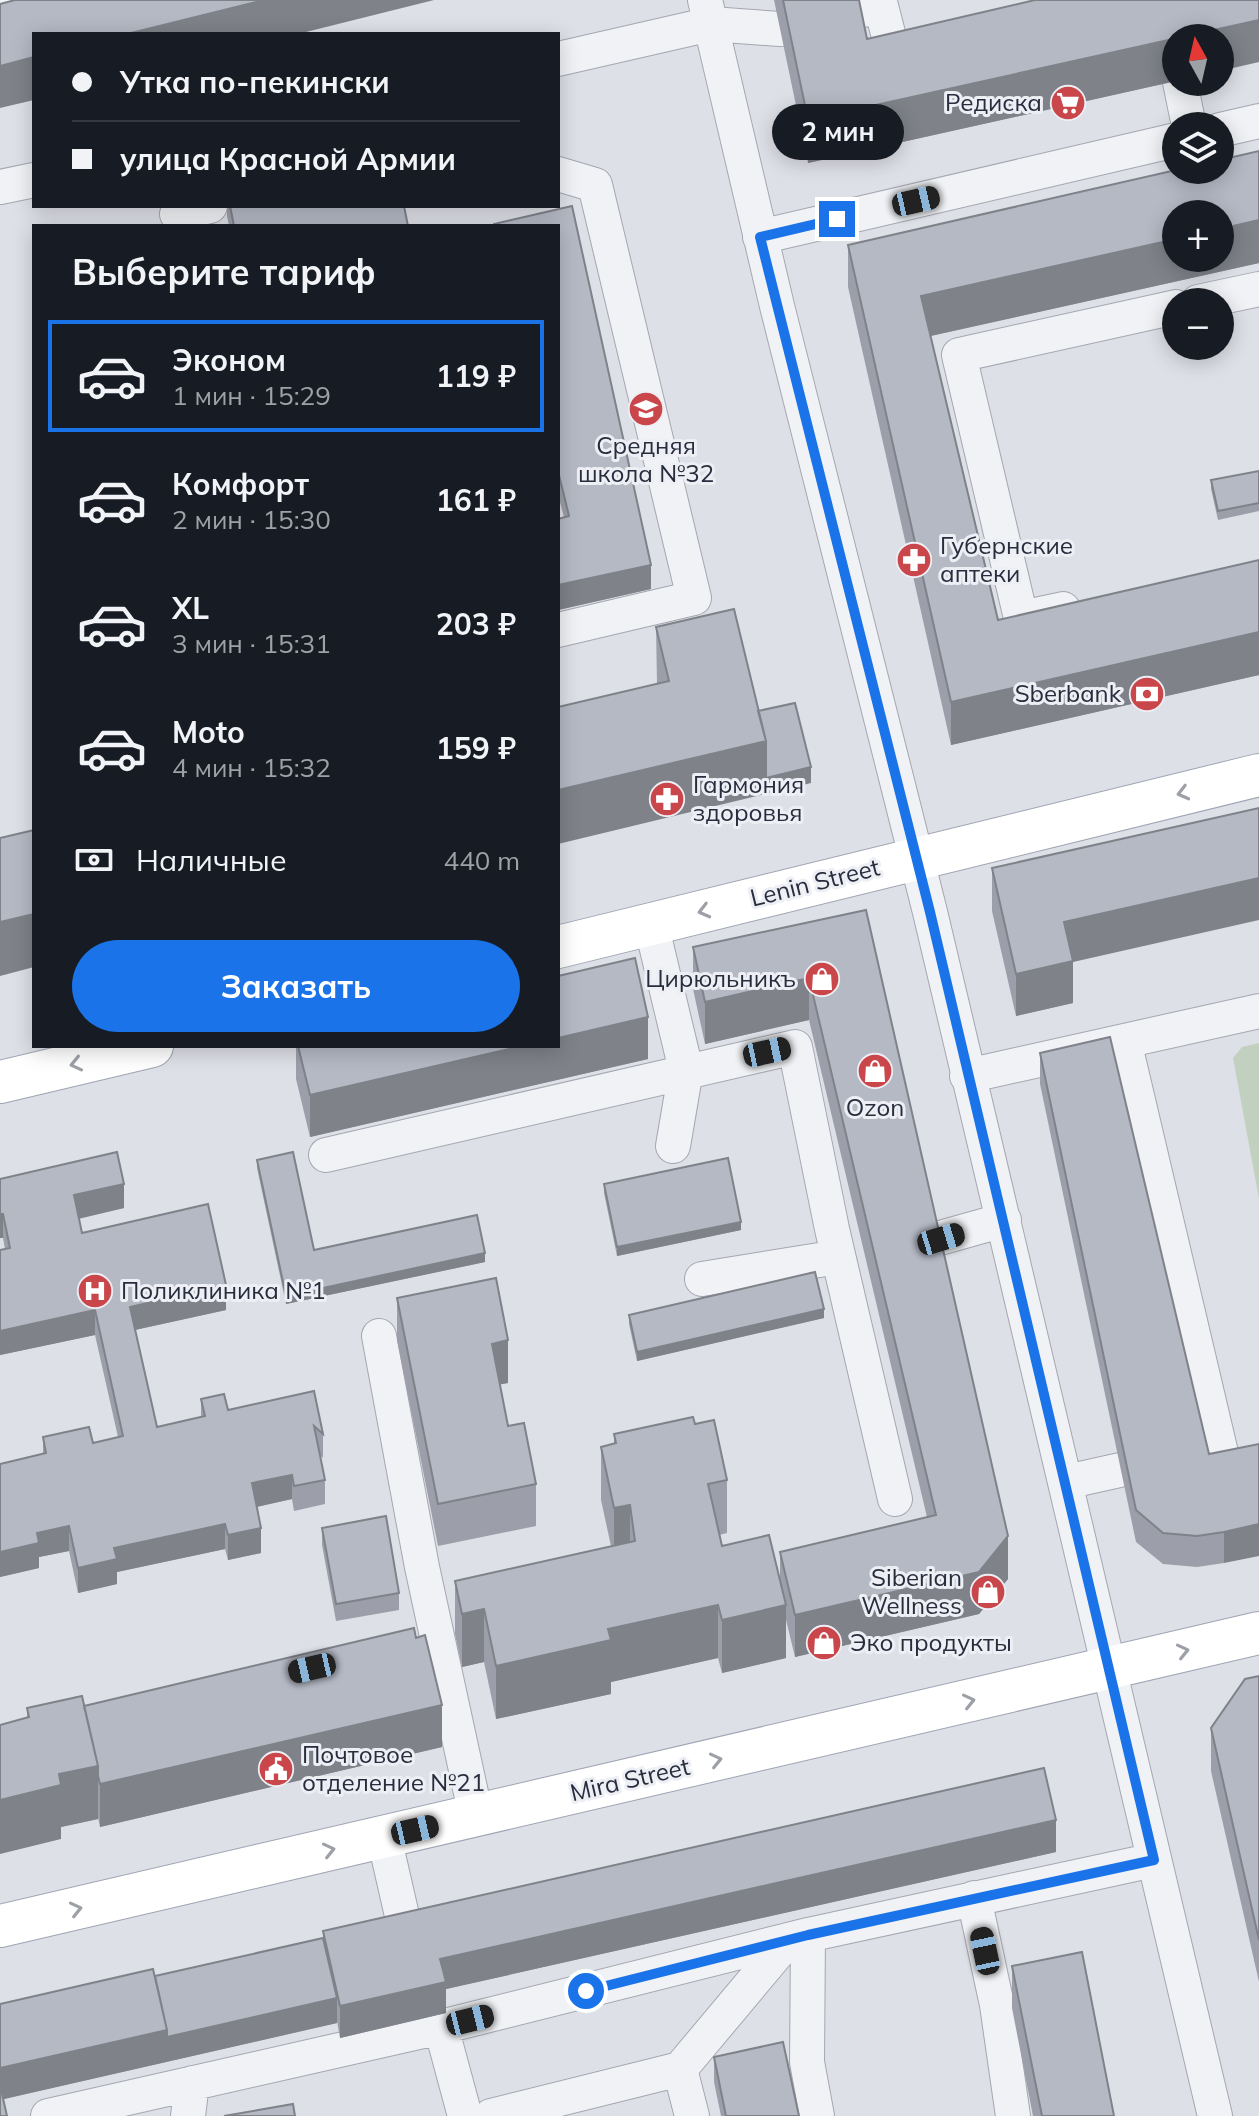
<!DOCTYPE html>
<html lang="ru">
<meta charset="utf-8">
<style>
body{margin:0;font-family:Mulish,sans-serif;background:#242831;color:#f1f3f6;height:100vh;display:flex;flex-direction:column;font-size:30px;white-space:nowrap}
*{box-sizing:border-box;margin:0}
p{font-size:26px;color:#9ea1a6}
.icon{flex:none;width:44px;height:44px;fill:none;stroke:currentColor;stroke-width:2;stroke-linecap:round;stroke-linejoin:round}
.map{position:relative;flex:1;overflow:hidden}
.details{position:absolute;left:32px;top:224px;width:528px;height:824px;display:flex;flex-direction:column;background:#171b24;border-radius:0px;box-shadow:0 4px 20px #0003}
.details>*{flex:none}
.guide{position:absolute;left:32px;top:32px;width:528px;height:176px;border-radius:0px;box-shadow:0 4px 20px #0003;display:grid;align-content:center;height:176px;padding:0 40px;background:#171b24}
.needle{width:52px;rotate:352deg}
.tools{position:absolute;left:1162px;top:24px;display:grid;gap:16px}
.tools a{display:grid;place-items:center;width:72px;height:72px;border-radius:50%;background:#171b24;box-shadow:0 4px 20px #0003;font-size:40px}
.end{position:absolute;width:36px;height:36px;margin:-18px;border:10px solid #1a73e8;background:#fff;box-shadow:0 0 0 4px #fff}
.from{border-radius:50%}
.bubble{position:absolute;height:56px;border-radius:28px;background:#171b24;box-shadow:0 4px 20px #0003;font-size:26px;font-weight:700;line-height:56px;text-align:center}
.car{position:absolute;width:24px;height:48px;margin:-24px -12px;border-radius:10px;box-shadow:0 0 6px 2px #0007;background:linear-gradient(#222 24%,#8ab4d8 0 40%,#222 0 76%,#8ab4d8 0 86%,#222 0)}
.guide b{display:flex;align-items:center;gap:28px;height:76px;font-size:30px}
.guide b+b{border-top:2px solid #363941}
.guide i{width:20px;height:20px;background:#f1f3f6}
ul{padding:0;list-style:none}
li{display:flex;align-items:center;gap:24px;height:112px;margin:0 16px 12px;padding:0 24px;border:4px solid transparent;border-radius:0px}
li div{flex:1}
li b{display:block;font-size:30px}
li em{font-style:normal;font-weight:700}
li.current{border-color:#1a73e8}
li>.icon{width:72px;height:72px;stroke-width:1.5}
h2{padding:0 40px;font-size:36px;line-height:96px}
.pay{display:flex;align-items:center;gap:20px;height:88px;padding:0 40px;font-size:30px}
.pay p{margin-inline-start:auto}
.action{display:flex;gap:16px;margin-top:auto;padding:16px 40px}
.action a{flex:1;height:92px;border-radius:48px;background:#1a73e8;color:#fff;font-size:32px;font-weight:700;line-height:92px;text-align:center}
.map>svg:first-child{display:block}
.pitch{fill:#c2d1bf}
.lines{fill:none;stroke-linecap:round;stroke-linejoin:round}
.minor-casing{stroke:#a4a7b1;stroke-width:36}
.major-casing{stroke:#9ea4b2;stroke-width:44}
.minor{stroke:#f0f2f5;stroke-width:34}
.major{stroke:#fff;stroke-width:42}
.wall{fill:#9c9fa9}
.shaded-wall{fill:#7f8289}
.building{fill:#b5b9c4;stroke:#7f8289;stroke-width:2}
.oneway{stroke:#9ea0a8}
.route{stroke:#1a73e8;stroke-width:10}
.labels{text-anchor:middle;stroke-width:6;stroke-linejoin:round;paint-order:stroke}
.poi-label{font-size:24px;fill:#282d3d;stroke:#edeff5;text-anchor:start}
.street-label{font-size:24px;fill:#282d3d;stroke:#edeff5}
</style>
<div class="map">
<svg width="1259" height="2116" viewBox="0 0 1259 2116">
<rect width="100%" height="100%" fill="#dee0e7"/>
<path class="pitch" d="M 1259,1043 L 1259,1199 L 1233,1058 L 1242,1047 Z"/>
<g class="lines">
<defs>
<path id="minor" d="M 705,0 L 777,306 L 930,912 L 1215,2116
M 0,2 L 10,0
M 854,12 L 881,6 L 893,53 L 919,47
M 558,59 L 711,24 L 780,29
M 1180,82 L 1189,126
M 1220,130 L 1259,121
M 558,174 L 595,185 L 694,598 L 558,630
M 0,187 L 34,180
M 177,214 L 210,206
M 760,237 L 1176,140
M 1198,302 L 1259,289
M 1063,609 L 1021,618 L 959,355 L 1176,307
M 651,924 L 686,1070 L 673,1146
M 1124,1041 L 1221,1453
M 967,1076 L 1259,1011
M 326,1155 L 795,1047 L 832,1229 L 895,1499
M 929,1241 L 1004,1220
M 702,1279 L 838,1257
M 379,1336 L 422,1567 L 476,1816
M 1066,1482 L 1120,1470
M 384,1837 L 408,1942
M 974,1898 L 997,2005 L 1013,2116
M 808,1935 L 807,2062 L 817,2116
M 426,2017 L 441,2027 L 465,2116
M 48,2116 L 441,2027 L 808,1935 L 1154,1860
M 188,2116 L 192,2083
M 491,2116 L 680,2069
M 692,2116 L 680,2069 L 788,1940"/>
<path id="major" d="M 558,947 L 1259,775
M 0,1082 L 152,1046
M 0,1926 L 1259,1633"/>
</defs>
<use href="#minor" class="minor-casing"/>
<use href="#major" class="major-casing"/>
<use href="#minor" class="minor"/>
<use href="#major" class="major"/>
</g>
<path class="wall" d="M 774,0 L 859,0 L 867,39 L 1176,38 L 1176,81 L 808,163 Z
M 1259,151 L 1259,263 L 931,336 L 998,620 L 1259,560 L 1259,675 L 951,745 L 848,287 L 848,245 Z
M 227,206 L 404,206 L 408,226 L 229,226 L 227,216 Z
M 558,226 L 651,589 L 558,610 L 558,519 L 564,517 L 558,495 Z
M 1259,471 L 1259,511 L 1218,520 L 1211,489 L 1211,480 Z
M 656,627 L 758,711 L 811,783 L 657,684 Z
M 992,868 L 1073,962 L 1073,1003 L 1016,1016 L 992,911 Z
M 866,910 L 1008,1579 L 979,1614 L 795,1657 L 786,1620 L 786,1658 L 722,1673 L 718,1658 L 611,1682 L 611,1694 L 496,1719 L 484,1662 L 462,1667 L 455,1634 L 455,1581 L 611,1546 L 601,1500 L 601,1447 L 614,1443 L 614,1434 L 695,1424 L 727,1480 L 727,1533 L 719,1535 L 722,1546 L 780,1580 L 780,1552 L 927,1517 L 809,1020 L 705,1044 L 693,989 L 693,947 Z
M 296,1046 L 558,1046 L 648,1059 L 310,1137 L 296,1079 Z
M 1040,1053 L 1209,1454 L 1259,1444 L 1224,1563 L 1197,1567 L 1163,1564 L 1136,1542 L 1040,1084 Z
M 257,1160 L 314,1250 L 485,1262 L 286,1304 L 257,1168 Z
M 0,1179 L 124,1208 L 79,1218 L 82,1233 L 226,1310 L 135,1330 L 157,1427 L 201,1417 L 201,1399 L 228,1410 L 314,1391 L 323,1434 L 323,1458 L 320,1455 L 325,1480 L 325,1504 L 294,1511 L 292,1499 L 256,1507 L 261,1553 L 228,1560 L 225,1549 L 117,1572 L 117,1584 L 78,1593 L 69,1551 L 39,1557 L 39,1568 L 0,1577 L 0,1464 L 43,1454 L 43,1437 L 93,1443 L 118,1437 L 95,1335 L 0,1355 L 0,1250 L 5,1249 L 3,1238 Z
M 604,1184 L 741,1230 L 617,1256 L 604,1193 Z
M 397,1298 L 508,1383 L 500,1384 L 508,1426 L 536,1484 L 536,1526 L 438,1546 L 397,1340 Z
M 629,1315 L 824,1318 L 637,1361 L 629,1324 Z
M 322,1528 L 399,1593 L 399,1610 L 336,1621 L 322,1545 Z
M 1259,1676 L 1259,1982 L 1211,1771 L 1211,1728 Z
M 84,1706 L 442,1747 L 100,1827 L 98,1818 L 98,1819 L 61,1827 L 61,1839 L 27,1718 L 27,1708 Z
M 1056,1852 L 446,1989 L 446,2013 L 340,2038 L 337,2021 L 337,2023 L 3,2099 L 0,2116 L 0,2004 L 155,1976 L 323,1938 L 323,1931 Z
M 1012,1966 L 1114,2116 L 1033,2116 L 1012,2008 Z
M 714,2057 L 799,2116 L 721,2116 L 714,2082 Z"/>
<path class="shaded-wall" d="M 264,0 L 434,0 L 298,34 L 127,34 Z
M 1259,20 L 1259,62 L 1220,71 L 1220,38 L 1177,38 Z
M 1176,38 L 1176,81 L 808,163 L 808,120 Z
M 34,57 L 34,100 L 0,108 L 0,66 Z
M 1259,220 L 1259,263 L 921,338 L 921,296 L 1176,239 L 1176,258 L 1220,258 L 1220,229 Z
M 651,565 L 651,589 L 558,610 L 558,585 Z
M 1259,632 L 1259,675 L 951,745 L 951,702 Z
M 766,741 L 811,767 L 811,783 L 558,844 L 558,790 Z
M 1259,878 L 1259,920 L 1073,962 L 1073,1003 L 1016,1016 L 1016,974 L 1064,922 Z
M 34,914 L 34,967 L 0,976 L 0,922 Z
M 809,978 L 809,1020 L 705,1044 L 705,1002 Z
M 648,1017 L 648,1059 L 310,1137 L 310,1095 L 522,1046 L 558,1046 L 558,1038 Z
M 124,1184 L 124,1208 L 74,1220 L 74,1195 Z
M 0,1214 L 3,1214 L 3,1238 L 0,1238 Z
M 741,1222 L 741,1230 L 617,1256 L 617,1247 Z
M 485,1253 L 485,1262 L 286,1304 L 286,1296 Z
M 226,1285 L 226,1310 L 130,1331 L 130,1307 Z
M 824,1309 L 824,1318 L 637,1361 L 637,1352 Z
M 95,1310 L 95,1335 L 0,1355 L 0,1331 Z
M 508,1340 L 508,1383 L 492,1386 L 492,1344 Z
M 292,1475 L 292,1499 L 252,1508 L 252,1483 Z
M 630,1505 L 630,1558 L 614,1562 L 614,1508 Z
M 225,1524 L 225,1549 L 117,1572 L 117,1584 L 78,1593 L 78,1568 L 114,1548 Z
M 1259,1524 L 1259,1556 L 1224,1563 L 1224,1532 Z
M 69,1526 L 69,1551 L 39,1557 L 39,1568 L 0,1577 L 0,1552 L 37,1533 Z
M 261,1528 L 261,1553 L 228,1560 L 228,1535 Z
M 1008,1536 L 1008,1579 L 979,1614 L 795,1657 L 795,1615 Z
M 718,1605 L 718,1658 L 611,1682 L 611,1694 L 496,1719 L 496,1666 L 608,1629 Z
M 786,1605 L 786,1658 L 722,1673 L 722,1620 Z
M 484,1609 L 484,1662 L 462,1667 L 462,1614 Z
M 442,1705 L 442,1747 L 100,1827 L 100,1784 Z
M 98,1766 L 98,1819 L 61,1827 L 61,1839 L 0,1854 L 0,1800 L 59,1774 Z
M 1056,1820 L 1056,1852 L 446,1989 L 446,2013 L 340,2038 L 340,2006 L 440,1959 Z
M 337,1998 L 337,2023 L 0,2100 L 0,2068 L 167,2030 Z"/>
<path class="building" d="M 15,0 L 264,0 L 127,34 L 34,34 L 34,57 L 0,66 L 0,4 Z
M 783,0 L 859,0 L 867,39 L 1035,0 L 1259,0 L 1259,20 L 808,120 Z
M 1259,151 L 1259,220 L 1220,229 L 1220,214 L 1176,214 L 1176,239 L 921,296 L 998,620 L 1259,560 L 1259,632 L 951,702 L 848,245 L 1176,170 L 1220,170 L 1220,160 Z
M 230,206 L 404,206 L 408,226 L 234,226 Z
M 572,206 L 651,565 L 558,585 L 558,519 L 569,516 L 558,471 L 558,226 L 494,226 L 494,224 Z
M 1259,471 L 1259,503 L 1218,511 L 1211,480 Z
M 734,609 L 766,741 L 558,790 L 558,707 L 669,681 L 656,627 Z
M 795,703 L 811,767 L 766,778 L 766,741 L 758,711 Z
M 1259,808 L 1259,878 L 1064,922 L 1073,961 L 1016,974 L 992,868 Z
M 34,830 L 34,914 L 0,922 L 0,838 Z
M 866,910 L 1008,1536 L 979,1572 L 795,1615 L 780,1552 L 936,1515 L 809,978 L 705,1002 L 693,947 Z
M 635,958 L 648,1017 L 558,1038 L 558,976 Z
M 1110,1037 L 1209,1454 L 1259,1444 L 1259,1524 L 1224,1532 L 1197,1536 L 1163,1533 L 1136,1510 L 1040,1053 Z
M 298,1046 L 522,1046 L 310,1095 Z
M 117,1152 L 124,1184 L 74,1195 L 82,1233 L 208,1204 L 226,1285 L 130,1307 L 157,1427 L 205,1416 L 201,1399 L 224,1394 L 228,1410 L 314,1391 L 323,1434 L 314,1426 L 325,1480 L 294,1486 L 292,1475 L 252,1483 L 261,1528 L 228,1535 L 225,1524 L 114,1548 L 117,1559 L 78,1568 L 69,1526 L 37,1533 L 39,1543 L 0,1552 L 0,1464 L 46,1453 L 43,1437 L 89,1427 L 93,1443 L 123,1436 L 95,1310 L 0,1331 L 0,1250 L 10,1248 L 3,1214 L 0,1214 L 0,1179 Z
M 293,1152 L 314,1250 L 477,1215 L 485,1253 L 286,1296 L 257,1160 Z
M 728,1158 L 741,1222 L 617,1247 L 604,1184 Z
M 815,1272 L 824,1309 L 637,1352 L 629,1315 Z
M 496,1278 L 508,1340 L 492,1344 L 508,1426 L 524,1423 L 536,1484 L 438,1504 L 397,1298 Z
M 693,1417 L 695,1424 L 714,1420 L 727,1480 L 708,1484 L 722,1546 L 769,1535 L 786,1605 L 722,1620 L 718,1605 L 608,1629 L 611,1640 L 496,1666 L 484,1609 L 462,1614 L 455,1581 L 635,1541 L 630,1505 L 614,1508 L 601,1447 L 616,1443 L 614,1434 Z
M 386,1516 L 399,1593 L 336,1604 L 322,1528 Z
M 414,1628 L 416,1638 L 425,1635 L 442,1705 L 100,1784 L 98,1776 L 98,1766 L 84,1706 Z
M 1259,1676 L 1259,1940 L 1211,1728 L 1245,1679 Z
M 82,1696 L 98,1766 L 59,1774 L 61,1785 L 0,1800 L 0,1725 L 29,1717 L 27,1708 Z
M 1044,1768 L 1056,1820 L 440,1959 L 446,1982 L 340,2006 L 323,1931 Z
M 323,1938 L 337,1998 L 167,2037 L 167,2030 L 155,1976 Z
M 1082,1952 L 1114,2116 L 1042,2116 L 1012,1966 Z
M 153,1969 L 167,2030 L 0,2068 L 0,2004 Z
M 783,2042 L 799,2116 L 726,2116 L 714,2057 Z
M 0,2085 L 7,2116 L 0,2116 Z
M 293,2104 L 295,2116 L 224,2116 Z"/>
<defs><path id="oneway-chevron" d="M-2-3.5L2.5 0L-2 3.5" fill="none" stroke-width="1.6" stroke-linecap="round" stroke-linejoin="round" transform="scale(2)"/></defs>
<g class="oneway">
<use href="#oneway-chevron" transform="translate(1183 793) rotate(166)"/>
<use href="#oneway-chevron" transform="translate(704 911) rotate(166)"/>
<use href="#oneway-chevron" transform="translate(76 1064) rotate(167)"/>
<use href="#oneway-chevron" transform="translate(1183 1651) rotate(-13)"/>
<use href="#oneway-chevron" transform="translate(969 1701) rotate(-13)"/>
<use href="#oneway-chevron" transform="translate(716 1760) rotate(-13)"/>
<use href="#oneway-chevron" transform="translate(329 1850) rotate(-13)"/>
<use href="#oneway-chevron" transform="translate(76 1909) rotate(-13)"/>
</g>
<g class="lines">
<path class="route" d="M 586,1991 L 808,1935 L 1154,1860 L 930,912 L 760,237 L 837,219"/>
</g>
<defs>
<symbol id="supermarket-disc" viewBox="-11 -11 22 22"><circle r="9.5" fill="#c9464b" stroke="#edeff5"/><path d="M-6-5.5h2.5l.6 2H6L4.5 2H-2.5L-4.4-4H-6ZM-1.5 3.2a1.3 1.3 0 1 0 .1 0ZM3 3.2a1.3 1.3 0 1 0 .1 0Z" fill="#fff"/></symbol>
<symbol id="school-disc" viewBox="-11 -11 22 22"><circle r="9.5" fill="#c9464b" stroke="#edeff5"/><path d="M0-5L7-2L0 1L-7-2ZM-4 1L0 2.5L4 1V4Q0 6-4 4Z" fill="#fff"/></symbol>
<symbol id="pharmacy-disc" viewBox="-11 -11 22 22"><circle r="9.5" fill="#c9464b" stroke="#edeff5"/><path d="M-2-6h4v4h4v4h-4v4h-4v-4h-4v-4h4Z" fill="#fff"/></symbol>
<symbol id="bank-disc" viewBox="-11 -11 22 22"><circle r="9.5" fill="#c9464b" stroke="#edeff5"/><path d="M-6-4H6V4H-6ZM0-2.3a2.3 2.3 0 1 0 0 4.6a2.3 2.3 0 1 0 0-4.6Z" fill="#fff"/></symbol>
<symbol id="shop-disc" viewBox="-11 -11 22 22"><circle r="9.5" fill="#c9464b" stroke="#edeff5"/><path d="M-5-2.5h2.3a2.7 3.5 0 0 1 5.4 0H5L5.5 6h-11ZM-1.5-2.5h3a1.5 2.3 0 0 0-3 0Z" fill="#fff"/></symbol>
<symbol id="hospital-disc" viewBox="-11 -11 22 22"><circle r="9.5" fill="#c9464b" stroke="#edeff5"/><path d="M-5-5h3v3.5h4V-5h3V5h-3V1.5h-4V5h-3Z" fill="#fff"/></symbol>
<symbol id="civic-disc" viewBox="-11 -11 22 22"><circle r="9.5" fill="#c9464b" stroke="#edeff5"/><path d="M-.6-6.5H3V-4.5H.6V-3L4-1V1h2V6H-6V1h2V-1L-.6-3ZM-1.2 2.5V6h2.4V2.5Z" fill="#fff"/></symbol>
</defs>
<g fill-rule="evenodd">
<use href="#supermarket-disc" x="1048" y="83" width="40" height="40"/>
<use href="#school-disc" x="626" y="389" width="40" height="40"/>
<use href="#pharmacy-disc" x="894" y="540" width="40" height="40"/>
<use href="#bank-disc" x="1127" y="674" width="40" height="40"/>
<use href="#pharmacy-disc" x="647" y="779" width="40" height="40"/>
<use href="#shop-disc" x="802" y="959" width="40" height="40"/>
<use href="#shop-disc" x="855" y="1051" width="40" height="40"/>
<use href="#hospital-disc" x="75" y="1271" width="40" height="40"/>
<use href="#shop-disc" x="968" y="1572" width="40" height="40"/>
<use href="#shop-disc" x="804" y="1623" width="40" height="40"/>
<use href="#civic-disc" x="256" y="1749" width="40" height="40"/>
</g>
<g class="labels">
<g class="poi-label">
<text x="1042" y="111" text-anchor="end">Редиска</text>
<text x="646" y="454" text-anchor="middle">Средняя<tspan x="646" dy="28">школа №32</tspan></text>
<text x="940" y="554">Губернские<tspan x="940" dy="28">аптеки</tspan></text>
<text x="1121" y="702" text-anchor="end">Sberbank</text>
<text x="693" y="793">Гармония<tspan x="693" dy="28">здоровья</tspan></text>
<text x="796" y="987" text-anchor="end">Цирюльникъ</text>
<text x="875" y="1116" text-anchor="middle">Ozon</text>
<text x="121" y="1299">Поликлиника №1</text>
<text x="962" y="1586" text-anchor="end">Siberian<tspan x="962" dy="28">Wellness</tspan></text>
<text x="850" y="1651">Эко продукты</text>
<text x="302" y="1763">Почтовое<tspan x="302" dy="28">отделение №21</tspan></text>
</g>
<g class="street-label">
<text transform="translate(815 883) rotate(-14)" y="8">Lenin Street</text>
<text transform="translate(630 1780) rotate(-13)" y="8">Mira Street</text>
</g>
</g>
</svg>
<div class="tools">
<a><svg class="needle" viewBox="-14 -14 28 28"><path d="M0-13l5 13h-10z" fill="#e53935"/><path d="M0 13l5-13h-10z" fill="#9ea1a6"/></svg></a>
<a><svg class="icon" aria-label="layers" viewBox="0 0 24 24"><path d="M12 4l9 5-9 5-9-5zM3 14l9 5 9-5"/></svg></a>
<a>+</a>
<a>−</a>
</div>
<i class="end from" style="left:586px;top:1991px"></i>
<i class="end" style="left:837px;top:219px"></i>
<div class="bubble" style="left:772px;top:104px;width:132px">2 мин</div>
<i class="car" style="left:916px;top:201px;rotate:77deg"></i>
<i class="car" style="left:767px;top:1052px;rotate:78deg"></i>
<i class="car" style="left:941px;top:1239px;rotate:73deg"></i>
<i class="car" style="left:312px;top:1668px;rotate:257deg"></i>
<i class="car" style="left:415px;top:1830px;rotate:77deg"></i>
<i class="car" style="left:985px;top:1951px;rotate:348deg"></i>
<i class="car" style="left:470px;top:2020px;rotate:76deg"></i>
<div class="guide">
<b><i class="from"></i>Утка по-пекински</b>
<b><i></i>улица Красной Армии</b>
</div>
<section class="details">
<h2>Выберите тариф</h2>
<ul>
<li class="current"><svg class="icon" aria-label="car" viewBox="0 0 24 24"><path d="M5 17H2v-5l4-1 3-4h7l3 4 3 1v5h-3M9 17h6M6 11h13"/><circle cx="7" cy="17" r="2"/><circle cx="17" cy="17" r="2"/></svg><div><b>Эконом</b><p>1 мин · 15:29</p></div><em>119 ₽</em></li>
<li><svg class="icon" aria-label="car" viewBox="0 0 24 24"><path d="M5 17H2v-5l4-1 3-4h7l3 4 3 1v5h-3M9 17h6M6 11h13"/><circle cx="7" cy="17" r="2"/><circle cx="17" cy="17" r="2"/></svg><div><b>Комфорт</b><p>2 мин · 15:30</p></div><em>161 ₽</em></li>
<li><svg class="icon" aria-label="car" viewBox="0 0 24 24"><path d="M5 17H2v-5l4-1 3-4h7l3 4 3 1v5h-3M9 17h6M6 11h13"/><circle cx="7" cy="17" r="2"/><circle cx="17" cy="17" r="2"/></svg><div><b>XL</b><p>3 мин · 15:31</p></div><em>203 ₽</em></li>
<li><svg class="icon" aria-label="car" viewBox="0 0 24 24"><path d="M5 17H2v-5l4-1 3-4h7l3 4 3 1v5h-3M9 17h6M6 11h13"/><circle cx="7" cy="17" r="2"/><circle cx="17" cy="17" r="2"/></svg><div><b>Moto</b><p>4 мин · 15:32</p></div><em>159 ₽</em></li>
</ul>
<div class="pay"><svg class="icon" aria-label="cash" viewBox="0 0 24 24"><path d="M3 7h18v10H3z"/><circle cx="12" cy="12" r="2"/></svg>Наличные<p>440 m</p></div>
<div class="action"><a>Заказать</a></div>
</section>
</div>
